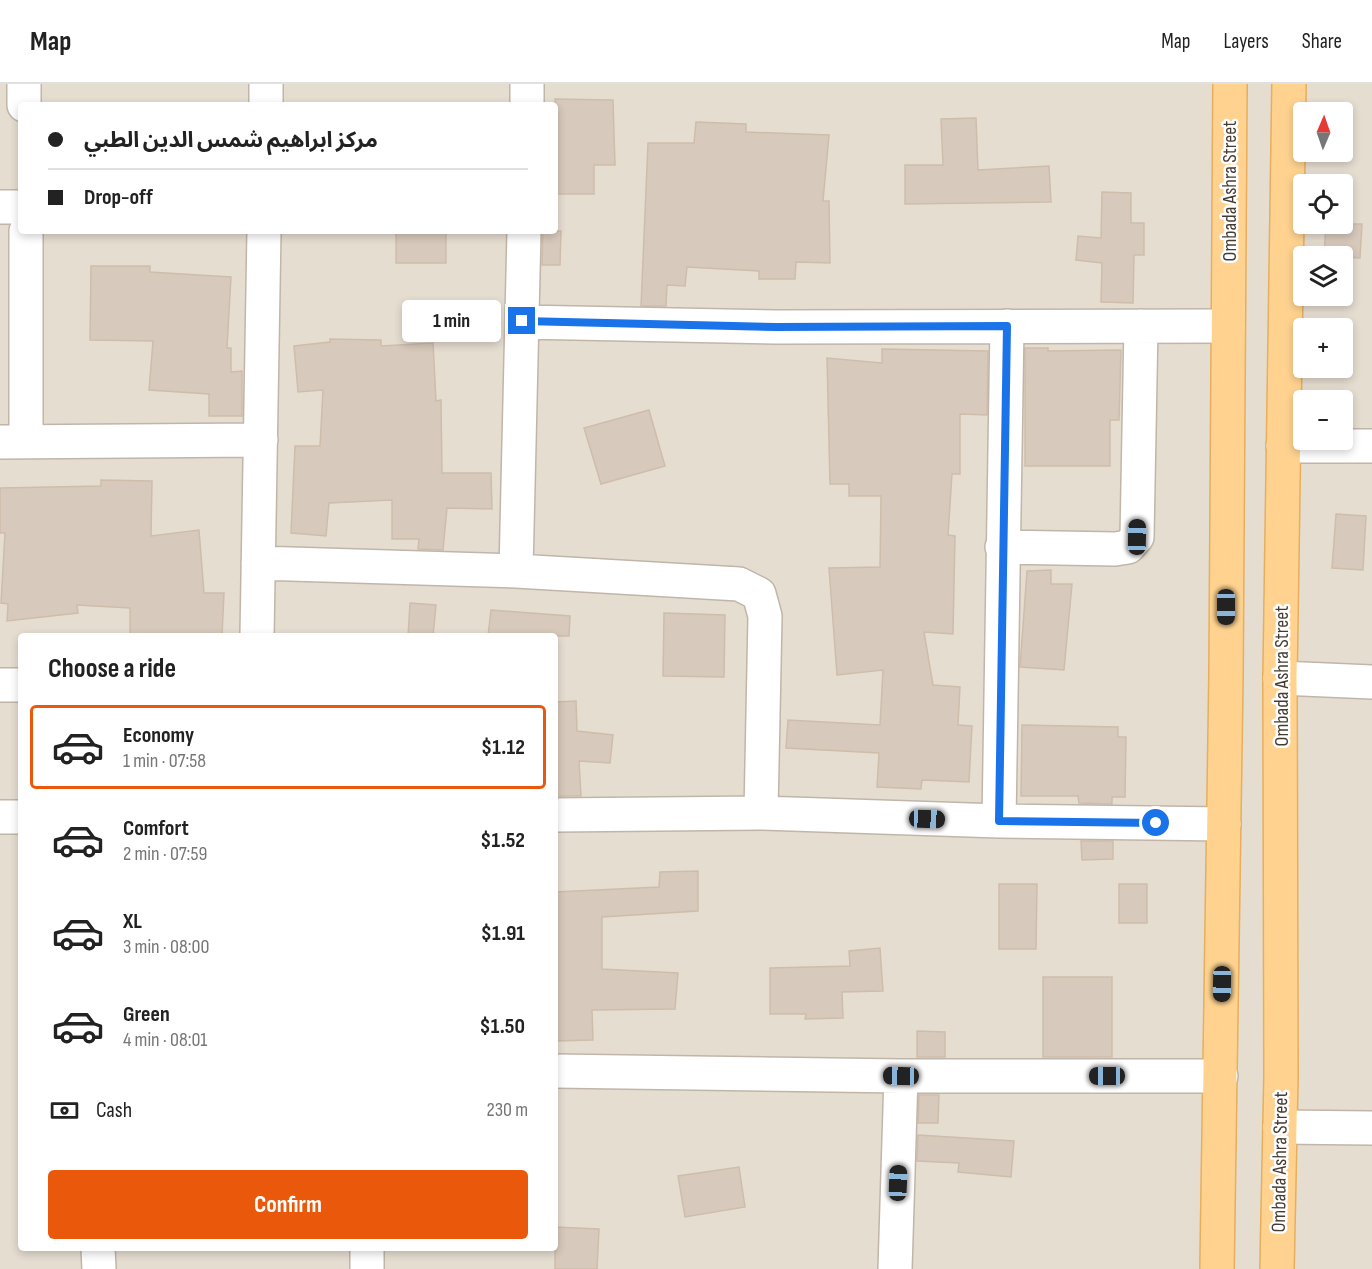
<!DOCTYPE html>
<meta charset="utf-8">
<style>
body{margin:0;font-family:"Sofia Sans Condensed","Noto Sans Arabic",sans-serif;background:#f6f6f6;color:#222;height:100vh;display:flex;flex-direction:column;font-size:22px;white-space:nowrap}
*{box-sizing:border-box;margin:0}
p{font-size:20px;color:#767676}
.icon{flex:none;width:33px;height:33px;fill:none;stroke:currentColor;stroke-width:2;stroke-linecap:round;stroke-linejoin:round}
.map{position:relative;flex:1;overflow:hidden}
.details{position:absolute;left:18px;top:549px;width:540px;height:618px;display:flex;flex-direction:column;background:#fff;border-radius:6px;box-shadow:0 3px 9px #0003}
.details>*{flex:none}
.guide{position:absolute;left:18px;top:18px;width:540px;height:132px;border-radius:6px;box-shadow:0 3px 9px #0003;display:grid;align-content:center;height:132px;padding:0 30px;background:#fff}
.needle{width:39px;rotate:2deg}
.fabs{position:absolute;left:1293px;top:18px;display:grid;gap:12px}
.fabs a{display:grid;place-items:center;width:60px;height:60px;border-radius:6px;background:#fff;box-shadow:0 3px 9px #0003;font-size:30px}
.end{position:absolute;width:27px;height:27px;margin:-14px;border:8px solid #1a73e8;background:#fff;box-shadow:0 0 0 3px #fff}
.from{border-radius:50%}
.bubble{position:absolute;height:42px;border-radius:6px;background:#fff;box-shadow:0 3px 9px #0003;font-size:20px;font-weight:700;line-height:42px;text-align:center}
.car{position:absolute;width:18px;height:36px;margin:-18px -9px;border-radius:8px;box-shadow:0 0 4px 2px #0007;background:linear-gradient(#222 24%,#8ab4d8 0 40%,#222 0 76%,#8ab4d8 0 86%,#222 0)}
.guide b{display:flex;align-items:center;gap:21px;height:57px;font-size:22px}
.guide b+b{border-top:2px solid #e0e0e0}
.guide i{width:15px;height:15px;background:#222}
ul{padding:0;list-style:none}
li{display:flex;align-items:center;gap:18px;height:84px;margin:0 12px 9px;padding:0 18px;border:3px solid transparent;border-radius:6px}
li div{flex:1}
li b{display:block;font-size:22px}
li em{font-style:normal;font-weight:700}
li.active{border-color:#ea580c}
li>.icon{width:54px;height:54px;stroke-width:1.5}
h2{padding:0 30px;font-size:27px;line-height:72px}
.pay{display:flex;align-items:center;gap:15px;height:66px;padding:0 30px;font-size:22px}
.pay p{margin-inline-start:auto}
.primary-button{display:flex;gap:12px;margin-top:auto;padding:12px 30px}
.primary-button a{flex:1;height:69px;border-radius:6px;background:#ea580c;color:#fff;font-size:24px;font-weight:700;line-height:69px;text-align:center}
header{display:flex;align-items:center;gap:36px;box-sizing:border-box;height:84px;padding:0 30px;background:#fff;border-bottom:2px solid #e0e0e0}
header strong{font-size:28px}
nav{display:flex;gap:33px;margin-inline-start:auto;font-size:21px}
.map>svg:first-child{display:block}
.residential{fill:#e6ddd1;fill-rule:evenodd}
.building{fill:#d7c9bb;stroke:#cfbdab;stroke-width:1.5}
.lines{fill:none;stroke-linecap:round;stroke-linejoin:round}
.minor-casing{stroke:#c1b5a9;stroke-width:36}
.major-casing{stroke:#e6ae5d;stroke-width:36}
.minor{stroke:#fff;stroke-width:33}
.major{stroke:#ffd38f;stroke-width:33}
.route{stroke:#1a73e8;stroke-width:8}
.labels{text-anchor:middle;stroke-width:5;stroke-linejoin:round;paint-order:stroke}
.street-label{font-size:20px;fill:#443c33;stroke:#fff}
</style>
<header>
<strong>Map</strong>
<nav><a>Map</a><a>Layers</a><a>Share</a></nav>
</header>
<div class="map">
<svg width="1372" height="1185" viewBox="0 0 1372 1185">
<rect width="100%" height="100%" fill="#f2ece3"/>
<path class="residential" d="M 0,0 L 1372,0 L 1372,1185 L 0,1185 ZM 21,21 L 555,21 L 555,147 L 21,147 ZM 1304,28 L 1342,28 L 1342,68 L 1304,68 ZM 1304,100 L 1342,100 L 1342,140 L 1304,140 ZM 1304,172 L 1342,172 L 1342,212 L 1304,212 ZM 1304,244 L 1342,244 L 1342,284 L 1304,284 ZM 1304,316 L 1342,316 L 1342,356 L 1304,356 ZM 21,552 L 555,552 L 555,1164 L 21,1164 Z"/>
<path class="building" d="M 555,15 L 613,16 L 615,81 L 594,81 L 594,110 L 555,110 Z
M 976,34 L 978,86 L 1049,82 L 1051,118 L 905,120 L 905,81 L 943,81 L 941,35 Z
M 696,38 L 746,40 L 746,48 L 829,51 L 823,117 L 829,117 L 830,179 L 796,178 L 795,195 L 759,195 L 759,187 L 687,183 L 685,202 L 667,201 L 666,222 L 641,222 L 648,59 L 694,59 Z
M 1102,108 L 1131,109 L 1131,139 L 1144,139 L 1144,171 L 1134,171 L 1133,219 L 1101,218 L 1102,179 L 1076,176 L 1078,152 L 1101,154 Z
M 1326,140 L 1362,140 L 1360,174 L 1324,172 Z
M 396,147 L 446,147 L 446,179 L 396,179 Z
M 543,147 L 561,147 L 560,181 L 542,181 Z
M 91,182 L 150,182 L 150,188 L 231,193 L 227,264 L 231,264 L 231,288 L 242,287 L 242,332 L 209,332 L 209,310 L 149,306 L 153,257 L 90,256 Z
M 330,255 L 381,256 L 381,262 L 433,259 L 436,317 L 441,316 L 442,389 L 491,389 L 492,425 L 447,424 L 443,466 L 418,465 L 419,455 L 392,455 L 392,416 L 329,419 L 326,452 L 291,449 L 295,362 L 320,362 L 323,306 L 298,308 L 294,262 L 330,258 Z
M 1025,264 L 1048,264 L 1048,267 L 1121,266 L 1119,336 L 1110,336 L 1110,382 L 1025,382 Z
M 882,265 L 988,267 L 987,331 L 960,330 L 960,390 L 952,390 L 948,451 L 955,452 L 953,550 L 924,548 L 933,601 L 960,603 L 958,641 L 972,642 L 969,698 L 922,696 L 921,705 L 877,703 L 879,669 L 786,664 L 788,636 L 880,641 L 883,586 L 837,591 L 829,484 L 880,483 L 881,412 L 849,412 L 849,400 L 830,400 L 827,274 L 882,279 Z
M 649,326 L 665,382 L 601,400 L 584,344 Z
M 101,396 L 152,397 L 151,452 L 199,446 L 204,509 L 224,509 L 222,552 L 130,552 L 130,524 L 77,521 L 78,529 L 7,537 L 8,520 L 1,519 L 5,449 L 0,449 L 0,404 L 101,402 Z
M 1336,430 L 1366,432 L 1363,486 L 1332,484 Z
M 1051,486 L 1051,500 L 1072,500 L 1064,586 L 1020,583 L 1027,487 Z
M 410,519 L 436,521 L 433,552 L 408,552 Z
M 491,526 L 570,532 L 569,552 L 488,552 Z
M 664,529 L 725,531 L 724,593 L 663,592 Z
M 576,617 L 577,647 L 613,651 L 610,679 L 579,677 L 581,712 L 555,712 L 555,618 Z
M 1022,641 L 1118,643 L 1118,653 L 1126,653 L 1125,713 L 1112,713 L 1112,720 L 1079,719 L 1078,712 L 1021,712 Z
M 1081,757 L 1113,757 L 1113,775 L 1082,776 Z
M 698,787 L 698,827 L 602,833 L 602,885 L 678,889 L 675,925 L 592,926 L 593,956 L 556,957 L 555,808 L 659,803 L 660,788 Z
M 999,800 L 1037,800 L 1036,865 L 999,865 Z
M 1119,800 L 1147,800 L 1147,839 L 1119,839 Z
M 880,864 L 883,907 L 842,908 L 843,934 L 805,935 L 806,930 L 770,930 L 770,884 L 850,882 L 849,867 Z
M 1043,893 L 1112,893 L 1112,973 L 1043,973 Z
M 917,947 L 945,948 L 945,973 L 917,973 Z
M 919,1011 L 939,1011 L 938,1039 L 918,1039 Z
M 918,1051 L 1014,1057 L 1011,1093 L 958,1088 L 959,1079 L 917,1077 Z
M 739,1083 L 745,1123 L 685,1133 L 678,1092 Z
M 555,1143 L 599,1145 L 597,1185 L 555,1185 Z"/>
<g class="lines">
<defs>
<path id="minor" d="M 24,0 L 24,21
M 266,21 L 266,0
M 527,21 L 527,0
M 0,123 L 21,123
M 522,238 L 776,243 L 1228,242
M 0,358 L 261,356
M 26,358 L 26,147
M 1283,362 L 1372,362
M 1002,463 L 1115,465 L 1128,463 L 1137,453 L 1141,242
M 258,479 L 516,487 L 739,500 L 759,510 L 765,532 L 761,729
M 516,487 L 524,147
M 257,552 L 264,147
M 1280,594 L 1372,598
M 0,601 L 21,601
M 555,731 L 761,729 L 999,737 L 1224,740
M 0,733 L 21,733
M 999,737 L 1007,242
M 555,987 L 901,992 L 1221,992
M 1280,1043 L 1372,1044
M 98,1164 L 99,1185
M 367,1164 L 367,1185
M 895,1185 L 901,992"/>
<path id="major" d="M 1217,1185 L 1226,590 L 1230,0
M 1277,1185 L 1281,992 L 1280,594 L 1289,0"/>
</defs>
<use href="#minor" class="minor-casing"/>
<use href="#major" class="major-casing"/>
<use href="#minor" class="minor"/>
<use href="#major" class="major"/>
</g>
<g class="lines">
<path class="route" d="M 522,237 L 776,243 L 1007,242 L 999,737 L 1156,739"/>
</g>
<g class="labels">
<g class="street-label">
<text transform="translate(1229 107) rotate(-90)" y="7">Ombada Ashra Street</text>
<text transform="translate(1281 592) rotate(-90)" y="7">Ombada Ashra Street</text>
<text transform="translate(1279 1078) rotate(-89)" y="7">Ombada Ashra Street</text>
</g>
</g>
</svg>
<div class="fabs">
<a><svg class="needle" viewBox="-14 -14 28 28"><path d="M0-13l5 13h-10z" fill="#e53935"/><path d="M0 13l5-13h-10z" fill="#767676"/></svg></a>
<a><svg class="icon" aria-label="locate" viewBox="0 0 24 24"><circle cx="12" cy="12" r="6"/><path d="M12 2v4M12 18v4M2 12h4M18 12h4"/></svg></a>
<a><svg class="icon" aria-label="layers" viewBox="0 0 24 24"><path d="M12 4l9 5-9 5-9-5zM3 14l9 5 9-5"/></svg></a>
<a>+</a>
<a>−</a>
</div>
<i class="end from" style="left:1156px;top:739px"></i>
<i class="end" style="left:522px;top:237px"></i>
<div class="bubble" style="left:402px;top:216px;width:99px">1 min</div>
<i class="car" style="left:1137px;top:453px;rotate:1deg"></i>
<i class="car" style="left:1226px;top:523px;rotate:180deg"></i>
<i class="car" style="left:927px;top:735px;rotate:92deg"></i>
<i class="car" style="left:1222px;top:900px;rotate:181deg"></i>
<i class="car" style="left:901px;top:992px;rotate:271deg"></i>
<i class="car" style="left:1107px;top:992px;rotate:270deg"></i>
<i class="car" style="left:898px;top:1099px;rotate:2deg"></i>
<div class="guide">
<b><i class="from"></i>مركز ابراهيم شمس الدين الطبي</b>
<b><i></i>Drop-off</b>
</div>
<section class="details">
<h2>Choose a ride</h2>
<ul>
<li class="active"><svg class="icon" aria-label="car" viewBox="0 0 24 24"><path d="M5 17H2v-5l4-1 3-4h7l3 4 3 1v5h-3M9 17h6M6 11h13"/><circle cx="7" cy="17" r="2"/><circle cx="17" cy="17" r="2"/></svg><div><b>Economy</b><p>1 min · 07:58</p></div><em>$1.12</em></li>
<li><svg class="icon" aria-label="car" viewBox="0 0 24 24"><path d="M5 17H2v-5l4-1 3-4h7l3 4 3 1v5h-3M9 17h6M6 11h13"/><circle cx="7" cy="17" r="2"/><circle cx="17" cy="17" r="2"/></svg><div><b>Comfort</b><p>2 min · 07:59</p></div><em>$1.52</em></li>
<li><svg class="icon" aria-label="car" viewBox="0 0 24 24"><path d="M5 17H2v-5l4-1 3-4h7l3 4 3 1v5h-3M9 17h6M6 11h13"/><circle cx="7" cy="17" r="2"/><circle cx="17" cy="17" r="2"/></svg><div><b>XL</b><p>3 min · 08:00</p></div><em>$1.91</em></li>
<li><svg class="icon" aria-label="car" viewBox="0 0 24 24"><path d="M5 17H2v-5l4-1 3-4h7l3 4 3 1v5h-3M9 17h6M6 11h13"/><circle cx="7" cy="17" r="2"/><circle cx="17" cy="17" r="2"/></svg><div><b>Green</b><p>4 min · 08:01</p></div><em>$1.50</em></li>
</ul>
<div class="pay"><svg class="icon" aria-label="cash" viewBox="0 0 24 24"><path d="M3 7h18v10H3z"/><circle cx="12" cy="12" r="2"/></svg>Cash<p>230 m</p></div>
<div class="primary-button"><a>Confirm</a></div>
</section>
</div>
